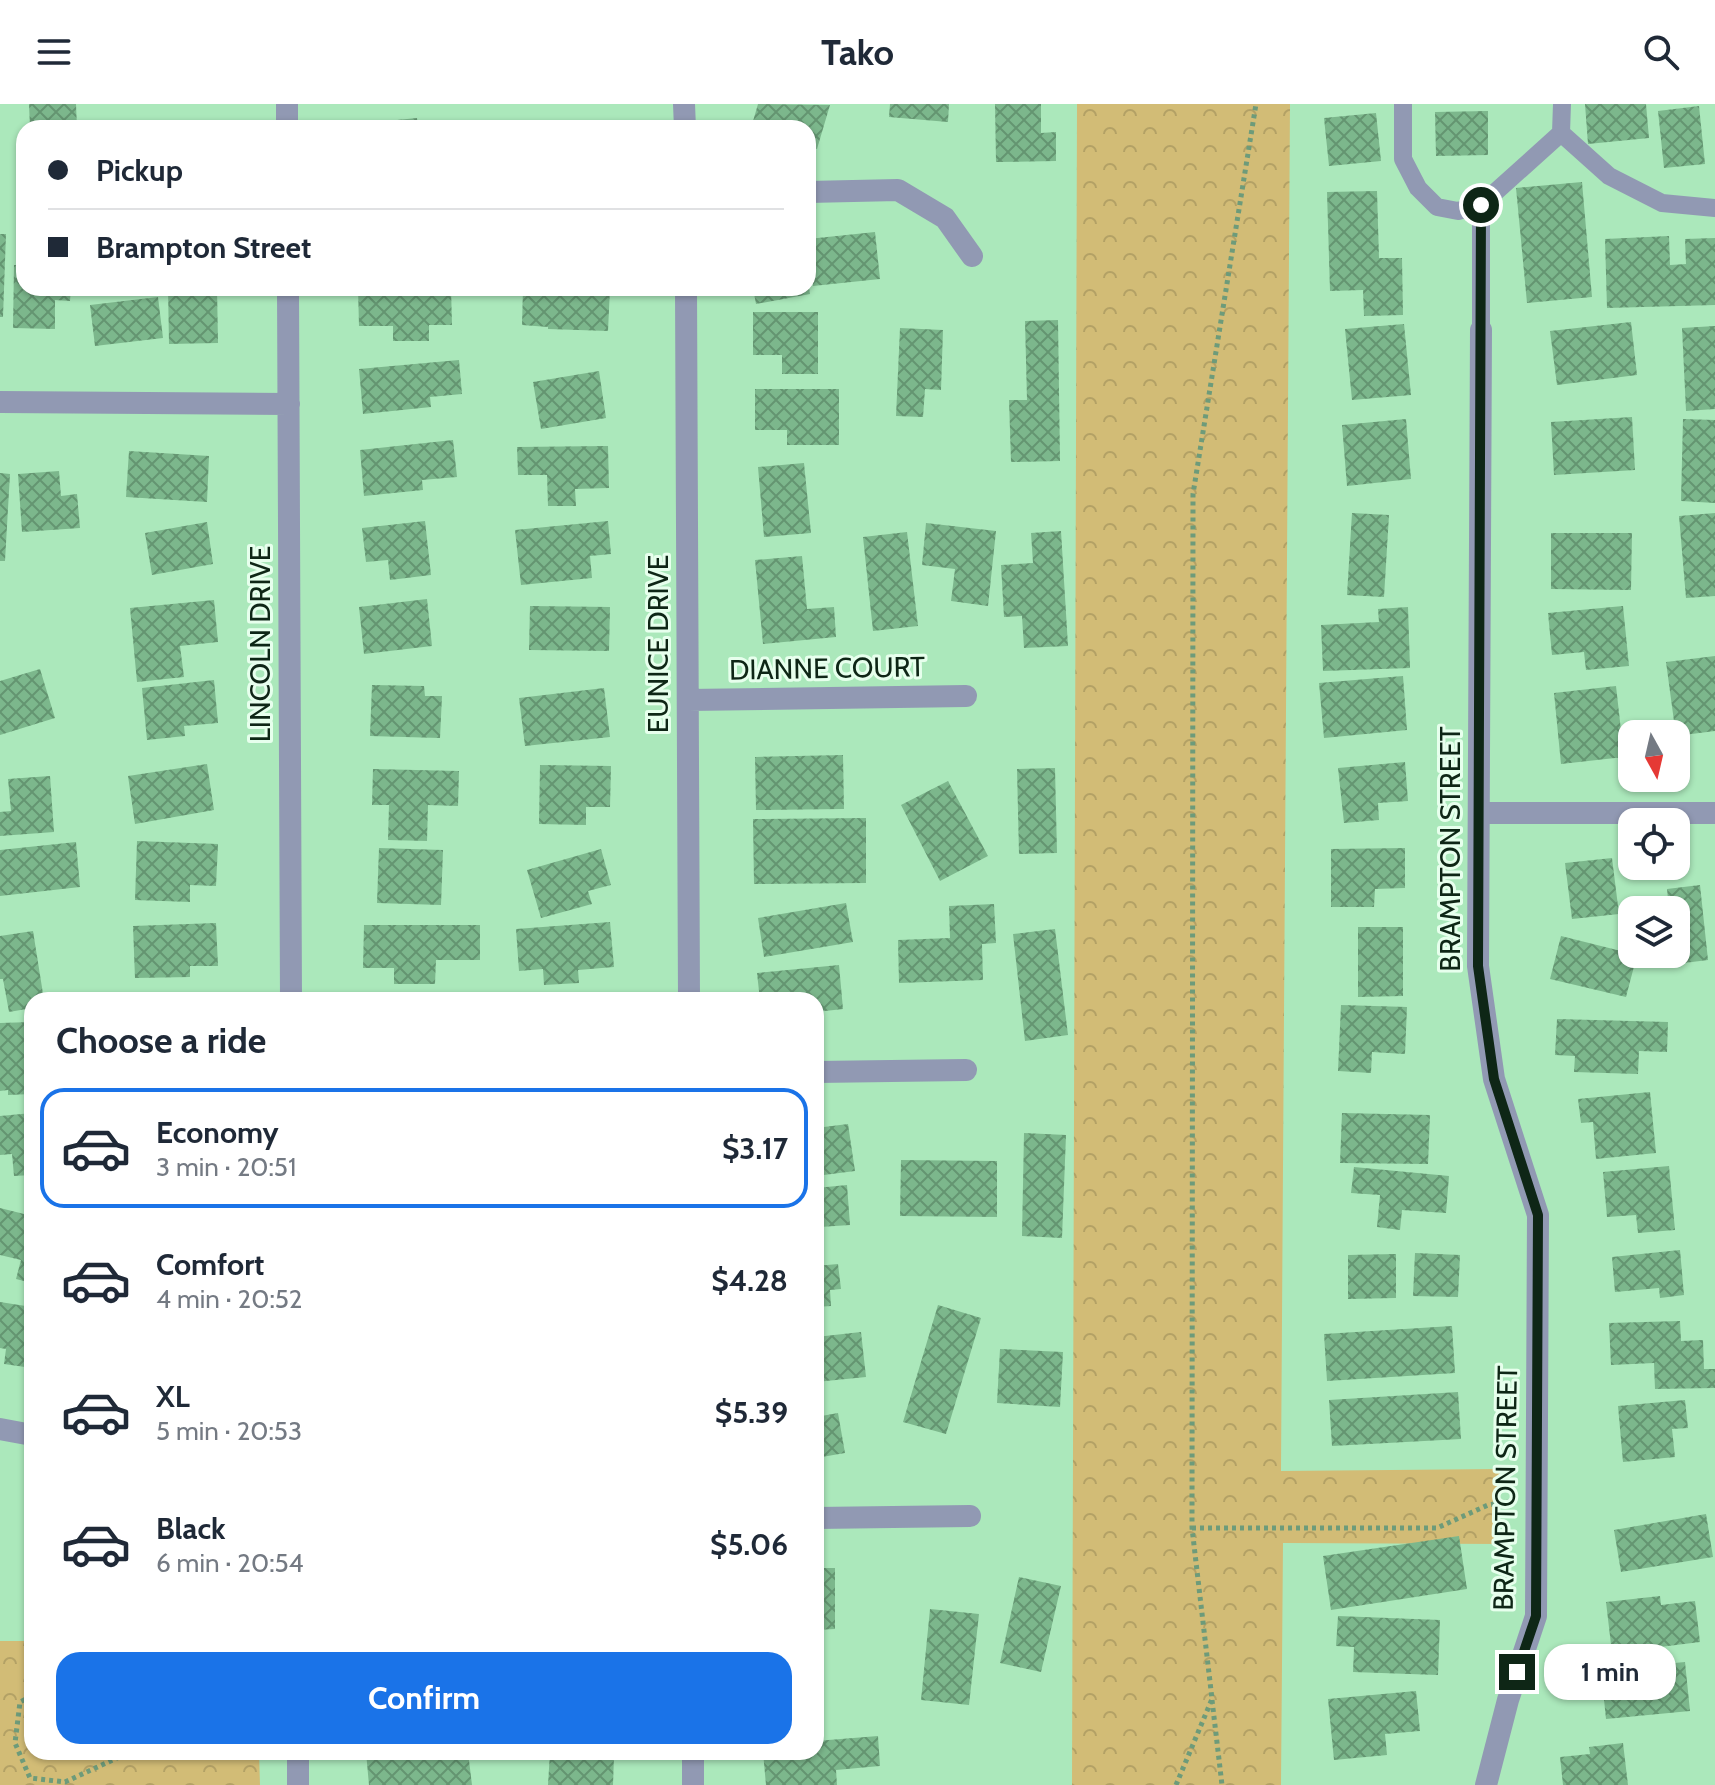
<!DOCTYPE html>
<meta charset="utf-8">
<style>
body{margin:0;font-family:Cabin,sans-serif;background:#f2f2f3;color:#1f2937;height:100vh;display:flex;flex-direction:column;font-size:30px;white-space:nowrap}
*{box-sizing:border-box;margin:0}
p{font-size:26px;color:#747a83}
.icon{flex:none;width:44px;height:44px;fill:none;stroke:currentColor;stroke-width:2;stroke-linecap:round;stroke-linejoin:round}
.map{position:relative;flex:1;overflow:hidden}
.sheet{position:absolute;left:24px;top:888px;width:800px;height:768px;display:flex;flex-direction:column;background:#fff;border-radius:24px;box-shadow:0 2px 6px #0004}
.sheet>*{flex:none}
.top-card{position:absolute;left:16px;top:16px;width:800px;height:176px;border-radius:24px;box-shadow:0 2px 6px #0004;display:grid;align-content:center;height:176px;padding:0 32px;background:#fff}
.needle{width:52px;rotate:172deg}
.controls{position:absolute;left:1618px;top:616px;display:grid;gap:16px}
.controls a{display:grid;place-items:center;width:72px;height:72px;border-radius:16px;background:#fff;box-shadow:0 2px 6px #0004;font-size:40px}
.end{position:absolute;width:36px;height:36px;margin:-18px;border:10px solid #0e2616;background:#fff;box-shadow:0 0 0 4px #fff}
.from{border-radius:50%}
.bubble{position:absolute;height:56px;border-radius:24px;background:#fff;box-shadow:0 2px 6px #0004;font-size:26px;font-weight:700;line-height:56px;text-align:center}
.top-card b{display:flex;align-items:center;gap:28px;height:76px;font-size:30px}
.top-card b+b{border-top:2px solid #e0e1e3}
.top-card i{width:20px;height:20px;background:#1f2937}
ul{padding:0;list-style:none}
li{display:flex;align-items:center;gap:24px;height:120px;margin:0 16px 12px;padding:0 16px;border:4px solid transparent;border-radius:24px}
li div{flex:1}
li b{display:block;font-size:30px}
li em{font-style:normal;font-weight:700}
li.on{border-color:#1a73e8}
li>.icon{width:72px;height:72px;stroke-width:1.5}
h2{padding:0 32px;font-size:36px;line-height:96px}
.action{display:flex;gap:16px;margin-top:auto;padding:16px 32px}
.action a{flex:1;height:92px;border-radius:24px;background:#1a73e8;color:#fff;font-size:32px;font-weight:700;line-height:92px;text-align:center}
header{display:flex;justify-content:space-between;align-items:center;height:104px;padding:0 32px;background:#fff;font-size:36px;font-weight:700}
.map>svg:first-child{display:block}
.park{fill:url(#park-crowns)}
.building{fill:url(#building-cross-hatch)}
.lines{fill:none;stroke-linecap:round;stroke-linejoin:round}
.path{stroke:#6d9b7a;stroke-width:5;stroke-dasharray:4 4;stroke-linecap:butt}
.service{stroke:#9199b3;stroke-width:18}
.minor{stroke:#9199b3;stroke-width:22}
.route{stroke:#0e2616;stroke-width:10}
.labels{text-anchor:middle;stroke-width:6;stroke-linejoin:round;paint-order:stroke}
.street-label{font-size:28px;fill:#0e2616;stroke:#e7ffed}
</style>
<header><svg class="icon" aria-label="menu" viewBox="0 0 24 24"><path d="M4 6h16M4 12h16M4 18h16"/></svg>Tako<svg class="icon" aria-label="search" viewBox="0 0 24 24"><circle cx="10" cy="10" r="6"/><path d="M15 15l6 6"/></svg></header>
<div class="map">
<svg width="1715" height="1681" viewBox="0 0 1715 1681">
<defs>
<pattern id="park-crowns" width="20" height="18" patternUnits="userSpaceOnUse" patternTransform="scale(2)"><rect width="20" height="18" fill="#d2bc76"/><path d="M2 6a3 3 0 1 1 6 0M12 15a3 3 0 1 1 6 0" fill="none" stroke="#b3a165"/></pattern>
<pattern id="building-cross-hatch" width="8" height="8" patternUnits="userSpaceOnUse" patternTransform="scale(2)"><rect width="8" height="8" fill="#7cb78c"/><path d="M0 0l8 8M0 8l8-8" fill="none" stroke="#649571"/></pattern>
</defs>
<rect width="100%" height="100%" fill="#abe8bb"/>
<path class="park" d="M 1077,0 L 1290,0 L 1281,1367 L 1500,1365 L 1500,1440 L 1283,1439 L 1281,1681 L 1072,1681 Z
M 0,1537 L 32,1537 L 32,1648 L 259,1648 L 260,1681 L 0,1681 Z"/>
<path class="building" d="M 29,0 L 76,0 L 77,24 L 30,24 Z
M 758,0 L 830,1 L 817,45 L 808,43 L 808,24 L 751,24 Z
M 890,0 L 949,0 L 948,18 L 889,13 Z
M 995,0 L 1041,0 L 1041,29 L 1056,28 L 1056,57 L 996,58 Z
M 1585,0 L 1646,0 L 1649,34 L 1588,40 Z
M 1699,2 L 1705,60 L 1664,64 L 1658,7 Z
M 1488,7 L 1488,51 L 1436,52 L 1435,8 Z
M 1376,9 L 1381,57 L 1329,62 L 1324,14 Z
M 417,14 L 418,24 L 357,24 L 357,20 Z
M 607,18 L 607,24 L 539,24 L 539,19 Z
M 1582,78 L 1592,193 L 1527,199 L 1516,84 Z
M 1377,87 L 1379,154 L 1402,154 L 1403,211 L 1364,212 L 1363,186 L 1330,187 L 1327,88 Z
M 875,128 L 880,175 L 813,182 L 808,135 Z
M 0,130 L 6,130 L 3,213 L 0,213 Z
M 1669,132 L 1670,161 L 1686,160 L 1685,135 L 1715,134 L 1715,201 L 1607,204 L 1605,135 Z
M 14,161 L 24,161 L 24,184 L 71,184 L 70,197 L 55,196 L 55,225 L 13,224 Z
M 168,184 L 217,184 L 218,239 L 169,240 Z
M 358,184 L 451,184 L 452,221 L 429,221 L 429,237 L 393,237 L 393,222 L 359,222 Z
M 523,184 L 610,184 L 608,227 L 548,225 L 548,223 L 522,221 Z
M 753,184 L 809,184 L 810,190 L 756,200 Z
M 158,193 L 163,234 L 95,242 L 90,201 Z
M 753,208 L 818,208 L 818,270 L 782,270 L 782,251 L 753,251 Z
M 1058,216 L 1060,357 L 1011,358 L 1009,296 L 1027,296 L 1025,217 Z
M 1631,218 L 1637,271 L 1557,281 L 1550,227 Z
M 1404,220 L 1411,291 L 1352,296 L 1345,225 Z
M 1715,222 L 1715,305 L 1686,307 L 1682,224 Z
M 900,224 L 943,226 L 941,286 L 925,285 L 923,313 L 896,312 Z
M 459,256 L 462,290 L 430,293 L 431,303 L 363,310 L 359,265 Z
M 599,267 L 606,314 L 541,325 L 533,278 Z
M 755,285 L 839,285 L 839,341 L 787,341 L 787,326 L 755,326 Z
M 1632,313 L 1635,366 L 1554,371 L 1551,318 Z
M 1406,315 L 1411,375 L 1347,382 L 1342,321 Z
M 1683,315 L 1715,316 L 1715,399 L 1681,397 Z
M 453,336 L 457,373 L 422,376 L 423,386 L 364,392 L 360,346 Z
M 608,342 L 609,384 L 575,385 L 576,402 L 548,402 L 547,371 L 518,371 L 517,343 Z
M 129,347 L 209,352 L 207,398 L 126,393 Z
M 804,359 L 811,429 L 764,433 L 758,363 Z
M 59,367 L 61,392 L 77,390 L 80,424 L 22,428 L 18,370 Z
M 0,369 L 10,370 L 5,457 L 0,457 Z
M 1352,409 L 1389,411 L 1384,493 L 1347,491 Z
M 1715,409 L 1715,492 L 1686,494 L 1679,412 Z
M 425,417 L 431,471 L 390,476 L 388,456 L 366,458 L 362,424 Z
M 608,417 L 611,450 L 590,452 L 592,474 L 521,481 L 515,426 Z
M 207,418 L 213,460 L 152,471 L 145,429 Z
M 926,419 L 996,427 L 988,502 L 951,497 L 955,465 L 922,461 Z
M 1061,427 L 1068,542 L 1024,544 L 1022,512 L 1004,513 L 1001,461 L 1033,459 L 1031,429 Z
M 907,428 L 918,522 L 873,527 L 863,433 Z
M 1551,429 L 1632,429 L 1631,486 L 1551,485 Z
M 802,452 L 807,505 L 834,503 L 836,533 L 763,540 L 755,456 Z
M 427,495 L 432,542 L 364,550 L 359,503 Z
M 214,496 L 218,538 L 180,542 L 184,573 L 137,578 L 130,504 Z
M 530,502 L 610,503 L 609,547 L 529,546 Z
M 1623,502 L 1629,562 L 1586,566 L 1584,548 L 1552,551 L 1548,509 Z
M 1408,503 L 1410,564 L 1323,567 L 1321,521 L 1379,518 L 1378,505 Z
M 1715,552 L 1715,627 L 1676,632 L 1666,558 Z
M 40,565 L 55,614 L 0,631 L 0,577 Z
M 1403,572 L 1407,626 L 1324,634 L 1319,579 Z
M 214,576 L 218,619 L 184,622 L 185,632 L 147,636 L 142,584 Z
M 372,581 L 424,582 L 425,592 L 442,592 L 440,634 L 370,632 Z
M 1616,582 L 1624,653 L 1561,660 L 1554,589 Z
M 604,584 L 610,633 L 525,642 L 519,594 Z
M 843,651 L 844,705 L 756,706 L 755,653 Z
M 1405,658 L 1408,697 L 1378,699 L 1379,716 L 1344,719 L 1338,664 Z
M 207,660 L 214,706 L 135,720 L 128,672 Z
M 540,661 L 611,662 L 610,703 L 586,703 L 586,721 L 539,720 Z
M 1055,664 L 1057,749 L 1019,750 L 1017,665 Z
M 373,665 L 459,667 L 458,702 L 428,701 L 427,737 L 388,736 L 389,701 L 372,701 Z
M 50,672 L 54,728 L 0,732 L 0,708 L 11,707 L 8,675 Z
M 948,677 L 988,752 L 940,777 L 901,701 Z
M 866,714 L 866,779 L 754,780 L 753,715 Z
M 137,737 L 218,740 L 216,782 L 190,781 L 190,798 L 135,796 Z
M 76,738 L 80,783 L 0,792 L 0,746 Z
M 379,744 L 443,746 L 441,801 L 377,799 Z
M 1405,744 L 1405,784 L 1375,785 L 1374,803 L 1331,803 L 1331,745 Z
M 601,745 L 611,781 L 588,787 L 592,800 L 541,814 L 527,766 Z
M 1612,754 L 1619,810 L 1572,815 L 1565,759 Z
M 1700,781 L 1708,856 L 1676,860 L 1676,806 L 1669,806 L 1667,785 Z
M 846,799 L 853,838 L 764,853 L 758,814 Z
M 994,800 L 996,839 L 982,840 L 983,876 L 899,879 L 898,836 L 950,834 L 949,802 Z
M 610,818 L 614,863 L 578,866 L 579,879 L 544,881 L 543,865 L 519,867 L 516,825 Z
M 216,819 L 218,862 L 190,862 L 190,873 L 135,874 L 133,822 Z
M 364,821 L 480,821 L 480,856 L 436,856 L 435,880 L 394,880 L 394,864 L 363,864 Z
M 1358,823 L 1403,823 L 1403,892 L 1358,893 Z
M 1055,825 L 1068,931 L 1025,937 L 1013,830 Z
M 33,827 L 44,896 L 32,896 L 32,904 L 9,908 L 3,875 L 0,875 L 0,832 Z
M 1561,832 L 1637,851 L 1626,893 L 1550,875 Z
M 839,861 L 843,905 L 816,908 L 816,896 L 760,896 L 757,869 Z
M 1341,901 L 1407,903 L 1405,950 L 1372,948 L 1371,969 L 1338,967 Z
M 1557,915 L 1668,918 L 1667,948 L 1639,947 L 1638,970 L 1574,968 L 1575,952 L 1555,951 Z
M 32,918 L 32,990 L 8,991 L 8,986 L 0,987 L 0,919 Z
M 1650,988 L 1656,1049 L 1596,1055 L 1593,1018 L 1581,1019 L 1578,995 Z
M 32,1009 L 32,1071 L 14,1072 L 12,1050 L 0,1051 L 0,1012 Z
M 1342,1009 L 1430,1011 L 1428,1060 L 1340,1059 Z
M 848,1020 L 855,1067 L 816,1072 L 816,1024 Z
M 1024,1029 L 1066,1031 L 1062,1134 L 1022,1132 Z
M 901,1056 L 997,1057 L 997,1113 L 900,1112 Z
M 1669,1062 L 1675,1126 L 1638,1129 L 1636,1111 L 1607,1113 L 1603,1068 Z
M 1354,1063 L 1449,1072 L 1446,1109 L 1402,1106 L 1400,1126 L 1377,1123 L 1380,1091 L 1351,1089 Z
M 847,1081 L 850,1121 L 820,1123 L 822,1143 L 816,1144 L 816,1084 Z
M 0,1104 L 32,1112 L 32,1179 L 16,1175 L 21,1156 L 0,1151 Z
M 1680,1146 L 1684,1191 L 1660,1194 L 1659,1184 L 1615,1188 L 1612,1153 Z
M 1415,1149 L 1460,1151 L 1458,1193 L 1413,1192 Z
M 1396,1150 L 1396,1194 L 1348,1195 L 1348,1151 Z
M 838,1160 L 841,1185 L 830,1186 L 831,1202 L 816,1203 L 816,1162 Z
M 0,1198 L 32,1203 L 32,1264 L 4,1260 L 6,1245 L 0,1244 Z
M 938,1201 L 981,1214 L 946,1330 L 903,1318 Z
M 1680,1217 L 1681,1237 L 1703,1236 L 1704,1265 L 1715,1265 L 1715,1284 L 1655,1285 L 1654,1259 L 1611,1261 L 1609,1219 Z
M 1452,1222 L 1455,1269 L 1327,1277 L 1324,1230 Z
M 861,1228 L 866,1273 L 816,1278 L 816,1233 Z
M 1000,1245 L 1063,1248 L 1060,1303 L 997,1299 Z
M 1458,1288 L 1461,1335 L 1332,1342 L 1329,1296 Z
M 1685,1296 L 1688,1324 L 1672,1325 L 1675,1353 L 1623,1358 L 1618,1302 Z
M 838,1309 L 845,1349 L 816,1354 L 816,1313 Z
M 1706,1410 L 1713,1453 L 1621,1468 L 1614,1426 Z
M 1459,1432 L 1467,1485 L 1331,1506 L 1323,1452 Z
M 816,1464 L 835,1464 L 835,1525 L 816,1526 Z
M 1019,1473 L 1061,1482 L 1041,1568 L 1000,1559 Z
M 1660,1492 L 1661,1501 L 1695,1497 L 1700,1538 L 1612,1549 L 1606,1498 Z
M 930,1505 L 979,1510 L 969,1601 L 921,1596 Z
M 1338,1512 L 1440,1516 L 1438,1571 L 1353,1568 L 1354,1543 L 1336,1542 Z
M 816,1533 L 821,1533 L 823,1588 L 816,1588 Z
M 1685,1558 L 1690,1607 L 1606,1615 L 1601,1566 Z
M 1416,1587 L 1420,1627 L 1385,1630 L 1387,1651 L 1334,1656 L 1328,1595 Z
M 878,1632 L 880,1662 L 836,1666 L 837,1681 L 766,1681 L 763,1648 L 816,1648 L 816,1637 Z
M 1623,1639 L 1628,1681 L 1563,1681 L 1560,1653 L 1590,1650 L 1589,1643 Z
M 366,1648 L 468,1648 L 472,1681 L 369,1681 Z
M 550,1648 L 589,1648 L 589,1651 L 614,1652 L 613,1681 L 548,1681 Z"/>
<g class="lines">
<path class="path" d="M 1192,1424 L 1437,1424 L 1488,1401 L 1509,1398
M 32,1592 L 20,1598 L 15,1639 L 30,1674 L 65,1678 L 130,1648
M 1212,1596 L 1222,1681
M 1176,1681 L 1212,1595 L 1192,1424 L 1193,390 L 1256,0"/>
<path class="service" d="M 1403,0 L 1403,55 L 1418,84 L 1437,103 L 1458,107 L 1481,101
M 1561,29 L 1609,72 L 1662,99 L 1715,104
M 1481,226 L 1481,101 L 1561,29 L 1562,0"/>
<path class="minor" d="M 287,0 L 287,24
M 684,0 L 685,24
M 808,88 L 898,86 L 945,114 L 972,152
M 288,184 L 291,896
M 686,184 L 689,896
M 1481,226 L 1478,862 L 1494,975 L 1538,1111 L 1536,1512 L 1508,1596 L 1486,1681
M 0,298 L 289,300
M 688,596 L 966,592
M 1480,709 L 1715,709
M 816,968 L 966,966
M 0,1325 L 32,1331
M 816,1414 L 970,1412
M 298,1648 L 298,1681
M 693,1681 L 693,1648"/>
</g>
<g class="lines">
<path class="route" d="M 1481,101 L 1478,862 L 1494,975 L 1538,1111 L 1536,1512 L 1517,1568"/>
</g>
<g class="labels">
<g class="street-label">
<text transform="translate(260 540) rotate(-90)" y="10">LINCOLN DRIVE</text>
<text transform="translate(658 540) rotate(-90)" y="10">EUNICE DRIVE</text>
<text transform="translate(827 564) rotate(-1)" y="10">DIANNE COURT</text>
<text transform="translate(1450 745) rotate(-90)" y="10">BRAMPTON STREET</text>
<text transform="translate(1505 1384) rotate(-89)" y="10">BRAMPTON STREET</text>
</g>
</g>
</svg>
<div class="controls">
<a><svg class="needle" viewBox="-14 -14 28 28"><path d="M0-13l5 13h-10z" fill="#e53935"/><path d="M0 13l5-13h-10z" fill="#747a83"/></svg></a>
<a><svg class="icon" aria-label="locate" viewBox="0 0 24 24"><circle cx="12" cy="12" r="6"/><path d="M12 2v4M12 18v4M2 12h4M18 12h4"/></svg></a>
<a><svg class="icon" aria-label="layers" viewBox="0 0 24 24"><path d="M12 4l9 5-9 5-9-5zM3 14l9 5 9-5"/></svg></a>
</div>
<i class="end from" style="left:1481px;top:101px"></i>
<i class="end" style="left:1517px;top:1568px"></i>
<div class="bubble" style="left:1544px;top:1540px;width:132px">1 min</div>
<div class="top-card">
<b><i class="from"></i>Pickup</b>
<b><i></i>Brampton Street</b>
</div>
<section class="sheet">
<h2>Choose a ride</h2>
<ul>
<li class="on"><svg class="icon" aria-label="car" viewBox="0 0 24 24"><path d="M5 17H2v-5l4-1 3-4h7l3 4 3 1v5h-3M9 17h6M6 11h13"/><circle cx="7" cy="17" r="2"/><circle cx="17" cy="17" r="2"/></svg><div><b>Economy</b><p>3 min · 20:51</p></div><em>$3.17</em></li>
<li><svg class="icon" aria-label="car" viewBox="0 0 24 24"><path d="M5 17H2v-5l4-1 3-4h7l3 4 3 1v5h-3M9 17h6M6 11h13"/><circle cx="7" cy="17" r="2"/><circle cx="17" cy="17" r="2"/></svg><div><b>Comfort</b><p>4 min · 20:52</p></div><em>$4.28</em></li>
<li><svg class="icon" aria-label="car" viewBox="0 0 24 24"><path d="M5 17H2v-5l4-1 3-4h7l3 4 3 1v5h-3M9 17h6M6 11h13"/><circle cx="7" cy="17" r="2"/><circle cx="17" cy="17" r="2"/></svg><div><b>XL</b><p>5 min · 20:53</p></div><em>$5.39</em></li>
<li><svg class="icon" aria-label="car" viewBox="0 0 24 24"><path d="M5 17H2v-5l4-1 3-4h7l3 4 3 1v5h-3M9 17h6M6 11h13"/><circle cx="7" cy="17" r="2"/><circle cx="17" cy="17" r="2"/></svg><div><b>Black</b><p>6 min · 20:54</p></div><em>$5.06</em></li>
</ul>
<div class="action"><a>Confirm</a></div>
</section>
</div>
